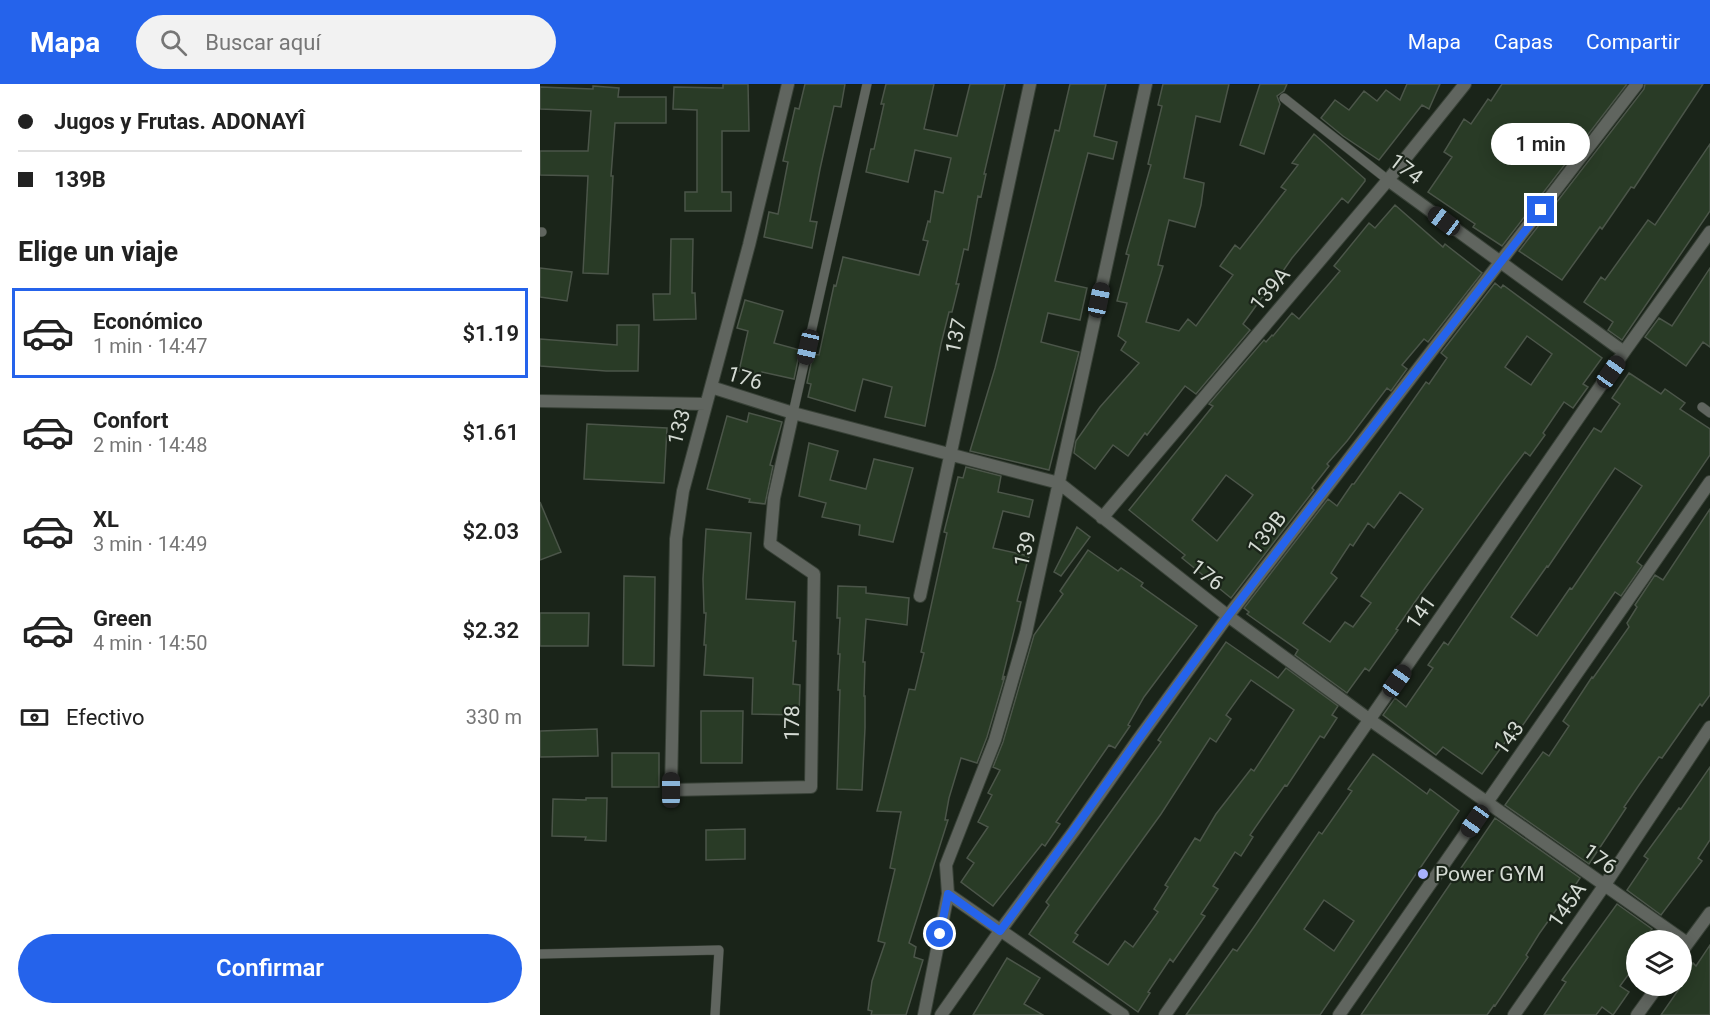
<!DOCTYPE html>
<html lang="es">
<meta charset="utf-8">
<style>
body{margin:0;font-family:Roboto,sans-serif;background:#f2f2f2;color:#222;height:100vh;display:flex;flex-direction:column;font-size:22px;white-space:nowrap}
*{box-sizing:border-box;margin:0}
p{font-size:20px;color:#767676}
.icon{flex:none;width:33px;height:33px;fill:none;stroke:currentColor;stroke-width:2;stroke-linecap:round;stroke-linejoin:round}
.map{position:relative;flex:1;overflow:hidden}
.drawer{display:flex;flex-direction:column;background:#fff;width:540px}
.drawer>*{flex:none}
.guide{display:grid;align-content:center;height:132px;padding:0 18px;background:#fff}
.controls{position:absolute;left:1086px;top:846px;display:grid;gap:12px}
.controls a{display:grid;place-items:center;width:66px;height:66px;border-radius:50%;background:#fff;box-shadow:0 3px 15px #0003;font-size:30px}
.end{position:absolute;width:27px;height:27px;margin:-14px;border:8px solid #2563eb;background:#fff;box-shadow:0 0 0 3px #fff}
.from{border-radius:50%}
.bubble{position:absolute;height:42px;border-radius:21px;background:#fff;box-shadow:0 3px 15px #0003;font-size:20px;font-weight:600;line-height:42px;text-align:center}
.car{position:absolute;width:18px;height:36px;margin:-18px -9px;border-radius:8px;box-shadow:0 0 4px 2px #0007;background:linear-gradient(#222 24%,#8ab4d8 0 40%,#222 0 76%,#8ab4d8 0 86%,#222 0)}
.guide b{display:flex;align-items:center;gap:21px;height:57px;font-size:22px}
.guide b+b{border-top:2px solid #e0e0e0}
.guide i{width:15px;height:15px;background:#222}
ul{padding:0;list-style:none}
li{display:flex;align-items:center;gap:18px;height:90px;margin:0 12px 9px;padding:0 6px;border:3px solid transparent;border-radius:0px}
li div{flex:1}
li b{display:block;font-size:22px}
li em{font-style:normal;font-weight:600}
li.active{border-color:#2563eb}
li>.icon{width:54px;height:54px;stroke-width:1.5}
h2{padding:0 18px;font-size:27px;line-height:72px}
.pay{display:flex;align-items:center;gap:15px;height:66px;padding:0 18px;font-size:22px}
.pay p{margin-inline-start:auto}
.action{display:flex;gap:12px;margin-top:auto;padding:12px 18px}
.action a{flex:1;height:69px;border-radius:36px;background:#2563eb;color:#fff;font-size:24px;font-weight:600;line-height:69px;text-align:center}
header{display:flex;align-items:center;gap:36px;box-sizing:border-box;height:84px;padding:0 30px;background:#2563eb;color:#fff}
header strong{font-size:28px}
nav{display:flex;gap:33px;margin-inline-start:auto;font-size:21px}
.search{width:420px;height:54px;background:#f2f2f2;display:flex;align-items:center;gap:15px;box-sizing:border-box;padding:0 21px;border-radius:33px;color:#767676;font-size:22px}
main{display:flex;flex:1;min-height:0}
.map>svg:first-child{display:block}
.building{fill:#293b26;stroke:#4b5549;stroke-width:1.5;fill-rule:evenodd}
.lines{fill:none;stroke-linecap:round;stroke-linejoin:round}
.lane-casing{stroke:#384137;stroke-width:10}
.street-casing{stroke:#384137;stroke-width:14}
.lane{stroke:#60655f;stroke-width:9}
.street{stroke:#60655f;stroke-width:12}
.route{stroke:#2563eb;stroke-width:8}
.poi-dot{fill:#a7b1fc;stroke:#1a2419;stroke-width:2}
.labels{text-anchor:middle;stroke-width:4.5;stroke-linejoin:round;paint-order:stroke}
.street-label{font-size:21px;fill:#d4dad3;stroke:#1a2419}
.poi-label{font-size:21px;fill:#d4dad3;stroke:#1a2419;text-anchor:start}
</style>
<header>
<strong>Mapa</strong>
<div class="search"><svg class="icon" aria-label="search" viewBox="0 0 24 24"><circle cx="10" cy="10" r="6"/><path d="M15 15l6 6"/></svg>Buscar aquí</div>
<nav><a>Mapa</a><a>Capas</a><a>Compartir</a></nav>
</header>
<main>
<section class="drawer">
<div class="guide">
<b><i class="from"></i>Jugos y Frutas. ADONAYÎ</b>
<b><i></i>139B</b>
</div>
<h2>Elige un viaje</h2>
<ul>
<li class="active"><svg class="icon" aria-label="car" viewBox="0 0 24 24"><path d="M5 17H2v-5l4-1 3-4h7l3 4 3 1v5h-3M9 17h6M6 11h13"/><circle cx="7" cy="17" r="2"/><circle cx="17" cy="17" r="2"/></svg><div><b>Económico</b><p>1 min · 14:47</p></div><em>$1.19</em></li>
<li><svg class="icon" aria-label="car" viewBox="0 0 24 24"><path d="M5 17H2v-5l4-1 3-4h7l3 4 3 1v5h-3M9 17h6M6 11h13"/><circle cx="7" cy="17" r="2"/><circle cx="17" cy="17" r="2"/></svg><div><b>Confort</b><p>2 min · 14:48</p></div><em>$1.61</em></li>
<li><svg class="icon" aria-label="car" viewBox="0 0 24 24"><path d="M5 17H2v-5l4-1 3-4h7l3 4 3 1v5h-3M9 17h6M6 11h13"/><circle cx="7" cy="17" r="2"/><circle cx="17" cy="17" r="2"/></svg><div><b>XL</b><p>3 min · 14:49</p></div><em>$2.03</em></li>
<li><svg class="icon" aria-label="car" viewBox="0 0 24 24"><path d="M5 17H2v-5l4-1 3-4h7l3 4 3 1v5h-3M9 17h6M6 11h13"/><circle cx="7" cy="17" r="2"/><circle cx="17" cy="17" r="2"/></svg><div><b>Green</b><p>4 min · 14:50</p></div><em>$2.32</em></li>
</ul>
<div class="pay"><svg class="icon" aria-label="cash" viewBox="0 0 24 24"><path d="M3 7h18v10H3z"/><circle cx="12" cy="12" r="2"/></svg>Efectivo<p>330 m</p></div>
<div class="action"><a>Confirmar</a></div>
</section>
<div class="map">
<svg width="1170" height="931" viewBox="0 0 1170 931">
<rect width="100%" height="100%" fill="#1a2419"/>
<path class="building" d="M 183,0 L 208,0 L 209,47 L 182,47 L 182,108 L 191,108 L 191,127 L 145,127 L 145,108 L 157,108 L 157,26 L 133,25 L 134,3 L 183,4 Z
M 265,0 L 305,0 L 301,23 L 294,22 L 280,85 L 270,137 L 277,138 L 272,164 L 224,153 L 229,128 L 238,130 L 248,78 L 243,77 L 255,24 L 259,25 Z
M 346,0 L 394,0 L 384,45 L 417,52 L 430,0 L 465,0 L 444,90 L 446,90 L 441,113 L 438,112 L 428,166 L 424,165 L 416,200 L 419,200 L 412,228 L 409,228 L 401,260 L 385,342 L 345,333 L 352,303 L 323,295 L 315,327 L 268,313 L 271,300 L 267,299 L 273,270 L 279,271 L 294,201 L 296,202 L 303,173 L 379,191 L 388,157 L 383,156 L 388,137 L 390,138 L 395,107 L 403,109 L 411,74 L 375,66 L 368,98 L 326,88 L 331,65 L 334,65 L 344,20 L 341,20 Z
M 530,0 L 566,0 L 554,52 L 577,58 L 573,75 L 548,69 L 515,197 L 547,204 L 540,236 L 508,229 L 501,258 L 539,268 L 509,386 L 430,367 L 455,284 L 515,46 L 519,47 Z
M 623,0 L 689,0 L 680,38 L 656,32 L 644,94 L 664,99 L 661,121 L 655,143 L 629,136 L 618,181 L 623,182 L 606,238 L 639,247 L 648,235 L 656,242 L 693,191 L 680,182 L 695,161 L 700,165 L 746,106 L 741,103 L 758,81 L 752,79 L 774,50 L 825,95 L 825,97 L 808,119 L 802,114 L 752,174 L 725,213 L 723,212 L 703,240 L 710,246 L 656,310 L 645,302 L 607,351 L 605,349 L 588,372 L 573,361 L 555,385 L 534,369 L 536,357 L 560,323 L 599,279 L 581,266 L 586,258 L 578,252 L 587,219 L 577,217 L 589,171 L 586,170 L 611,81 L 608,80 L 622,22 L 618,21 Z
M 720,0 L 747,0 L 744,7 L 737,12 L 740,20 L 724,70 L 700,61 Z
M 867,0 L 900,0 L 889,25 L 882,21 L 839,76 L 803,52 L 781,34 L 795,16 L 809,26 L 824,7 L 837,17 L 846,6 L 860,16 Z
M 962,0 L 1087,0 L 962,162 L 933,143 L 935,140 L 888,108 L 912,73 L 904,68 L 924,35 L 931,40 L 948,15 L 951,17 Z
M 1105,0 L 1163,0 L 1094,104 L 1091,103 L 1062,145 L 1060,143 L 1022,196 L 979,167 L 1104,5 Z
M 53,2 L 79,4 L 78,13 L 126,13 L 126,39 L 75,39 L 71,92 L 73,92 L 68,190 L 43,189 L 48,92 L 0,91 L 0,67 L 48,67 L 51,27 L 0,25 L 0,3 L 53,5 Z
M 1170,60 L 1170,127 L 1082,256 L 1068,246 L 1073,238 L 1044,218 L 1061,193 L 1065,196 L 1108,136 L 1115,141 Z
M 855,121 L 903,163 L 905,160 L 942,189 L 888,258 L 884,255 L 862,281 L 867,285 L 851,307 L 847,304 L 807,357 L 787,380 L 789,382 L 772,404 L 774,406 L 691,514 L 642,474 L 645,471 L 589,426 L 673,322 L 669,320 L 724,256 L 726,258 L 732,251 L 733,252 L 752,229 L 759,235 L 800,187 L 794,182 L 829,139 L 835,144 ZM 686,391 L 713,411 L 677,457 L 652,436 Z
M 131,155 L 153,155 L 152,209 L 155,209 L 156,235 L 114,236 L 113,210 L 130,210 Z
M 0,184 L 32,188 L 27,217 L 0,213 Z
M 1170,184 L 1170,263 L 1163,258 L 1146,282 L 1105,253 L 1119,234 L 1132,242 Z
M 955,199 L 961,204 L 963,201 L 1062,274 L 1043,300 L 1048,303 L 1033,324 L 1024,318 L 1003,349 L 1005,351 L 990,372 L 985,368 L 966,393 L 877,515 L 856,545 L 858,546 L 829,587 L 825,584 L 807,609 L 755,571 L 758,566 L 707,530 L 709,528 L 704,524 L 788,415 L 797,422 L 812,400 L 814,400 L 886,298 L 889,300 L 907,274 L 901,269 ZM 987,252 L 1012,270 L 991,301 L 965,283 ZM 860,408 L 883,425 L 821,512 L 831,519 L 813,543 L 805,538 L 790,558 L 763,539 L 797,494 L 791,489 L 810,460 L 813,462 L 828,439 L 834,444 Z
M 205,216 L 243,227 L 234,259 L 260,266 L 254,295 L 222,288 L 221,292 L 199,287 L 208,247 L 197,244 Z
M 77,241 L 99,241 L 98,287 L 66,287 L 0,282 L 0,255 L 77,261 Z
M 1089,289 L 1121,310 L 1125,305 L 1145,319 L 1140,325 L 1170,345 L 1170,371 L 1097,478 L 1102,482 L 1081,512 L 1075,508 L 978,648 L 974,646 L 942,690 L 903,663 L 896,671 L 843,631 L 855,614 L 866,623 L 893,584 L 888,581 L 904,558 L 908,561 L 1054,344 L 1061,348 L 1080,320 L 1072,314 ZM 1075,384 L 1102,402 L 1032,505 L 1030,504 L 997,552 L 971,533 L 1007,482 L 1008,483 Z
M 209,329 L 242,338 L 230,381 L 233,382 L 225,420 L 209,418 L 210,415 L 167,405 L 187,332 L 207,338 Z
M 47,340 L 127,344 L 124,399 L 44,395 Z
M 269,359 L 298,367 L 290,396 L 326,405 L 334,375 L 373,384 L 353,458 L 319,451 L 320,441 L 282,433 L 286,419 L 259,412 Z
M 426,383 L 461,392 L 458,408 L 493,416 L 489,433 L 463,427 L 453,464 L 489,472 L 477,517 L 481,518 L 462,596 L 465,592 L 447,653 L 437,679 L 421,674 L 409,714 L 405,736 L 408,736 L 369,859 L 376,863 L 374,873 L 383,876 L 366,931 L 331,931 L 332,927 L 328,926 L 332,897 L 345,859 L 338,857 L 355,785 L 350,784 L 361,728 L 337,727 L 369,605 L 375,606 L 384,569 L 381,568 L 407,449 L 404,448 L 418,393 L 423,394 Z
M 0,418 L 21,468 L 0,476 Z
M 1170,425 L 1170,611 L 1162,622 L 1160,620 L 1122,674 L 1119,673 L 1099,701 L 1084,723 L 1086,724 L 1049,780 L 965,721 L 1003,668 L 1009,672 L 1029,642 L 1023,637 L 1052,593 L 1053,594 L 1089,543 L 1087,539 L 1097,523 L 1095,521 L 1115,491 L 1123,496 Z
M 537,443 L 550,453 L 521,492 L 514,488 Z
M 166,445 L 211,449 L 206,515 L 255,518 L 253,557 L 256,557 L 253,600 L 260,601 L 259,631 L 212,630 L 213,594 L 164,591 L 166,561 L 164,561 L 166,529 L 164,529 L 163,495 Z
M 548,466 L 578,487 L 581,484 L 603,499 L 601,502 L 657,542 L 604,613 L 588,641 L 590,642 L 575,664 L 569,661 L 516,738 L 520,740 L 505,762 L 502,760 L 453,822 L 421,798 L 434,779 L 427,774 L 448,743 L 438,738 L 452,711 L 448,709 L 460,686 L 453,683 L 463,658 L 494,551 L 523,510 L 520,507 Z
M 84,492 L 115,493 L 114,582 L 83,581 Z
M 298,502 L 326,503 L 326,509 L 369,514 L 367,541 L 326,535 L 323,578 L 325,578 L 324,612 L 325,612 L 325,644 L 322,706 L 297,705 L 300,606 L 298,606 L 300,570 L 298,570 L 300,534 L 297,534 Z
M 0,529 L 49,529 L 48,562 L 0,562 Z
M 686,558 L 738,594 L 746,584 L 798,622 L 792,631 L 797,634 L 784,654 L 780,652 L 747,702 L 745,701 L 726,728 L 710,751 L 713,753 L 701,772 L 695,768 L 673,802 L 678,805 L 661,830 L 665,832 L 633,878 L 630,875 L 608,908 L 610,909 L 598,928 L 489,850 L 509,821 L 506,818 L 603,683 L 621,658 L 618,656 ZM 711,596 L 754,626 L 714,687 L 711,685 L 676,730 L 660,757 L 655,754 L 625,801 L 628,803 L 614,825 L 618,828 L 593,863 L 585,857 L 568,881 L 533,858 L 538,851 L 535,849 L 621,730 L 670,654 L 676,658 L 691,635 L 686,631 Z
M 161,627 L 203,627 L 202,679 L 161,679 Z
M 57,645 L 58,672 L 0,673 L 0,647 Z
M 72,669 L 119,669 L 119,703 L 72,703 Z
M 833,670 L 887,710 L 890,705 L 919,727 L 780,931 L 646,931 L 693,865 L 697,867 L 714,843 L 779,748 L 782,750 L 812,707 L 808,705 ZM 784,816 L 814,837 L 794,867 L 764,845 Z
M 1170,683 L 1170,756 L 1158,774 L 1162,777 L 1121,831 L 1087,806 L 1108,775 L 1104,772 L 1139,724 L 1141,725 Z
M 46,714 L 67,714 L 66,757 L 45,756 L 46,753 L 12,752 L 13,715 L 46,716 Z
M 955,734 L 1040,794 L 1023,820 L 1021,819 L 999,850 L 986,871 L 988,873 L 955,922 L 954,921 L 947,931 L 821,931 Z
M 205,745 L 205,775 L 166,776 L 166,746 Z
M 1077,820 L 1112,845 L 1104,856 L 1096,856 L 1096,868 L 1089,879 L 1094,883 L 1080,902 L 1089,908 L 1073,931 L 1062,923 L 1056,931 L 1004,931 L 1026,898 L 1022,896 Z
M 1170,861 L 1170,931 L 1121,931 L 1139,905 L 1137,903 L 1142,902 L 1142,896 L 1153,879 L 1156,882 Z
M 467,874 L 500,894 L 484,920 L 503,931 L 433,931 Z"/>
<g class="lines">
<defs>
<path id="lane" d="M 744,14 L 848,96
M 0,148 L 2,148
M 1162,323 L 1170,329
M 253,329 L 327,0
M 0,870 L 179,866 L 175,931"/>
<path id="street" d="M 248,0 L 209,161 L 143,407 L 136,455 L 131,706 L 271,703 L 274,490 L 230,460 L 234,414 L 253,329
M 848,96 L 1084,268
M 171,303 L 253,329 L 519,399 L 688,532 L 830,636 L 1147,859
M 0,317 L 166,320
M 562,434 L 848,96 L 925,0
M 380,512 L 490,0
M 408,810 L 583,931
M 1142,867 L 1170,829
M 384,931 L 408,810 L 406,781 L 455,656 L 486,549 L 606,0
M 401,931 L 460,847 L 534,747 L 597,657 L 688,532 L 1097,0
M 625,931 L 1084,268 L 1170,148
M 799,931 L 1170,398
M 974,931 L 1064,802 L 1170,643
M 1097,931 L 1118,902"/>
</defs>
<use href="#lane" class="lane-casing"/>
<use href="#street" class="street-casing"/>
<use href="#lane" class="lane"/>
<use href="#street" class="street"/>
</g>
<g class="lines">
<path class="route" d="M 400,850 L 408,810 L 460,847 C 538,743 610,635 689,531 C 792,395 897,261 1001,126"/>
</g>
<circle class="poi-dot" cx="883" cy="790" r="6"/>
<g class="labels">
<g class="street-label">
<text transform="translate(866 85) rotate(37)" y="7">174</text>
<text transform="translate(730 205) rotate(-50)" y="7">139A</text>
<text transform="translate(416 252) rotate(-78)" y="7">137</text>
<text transform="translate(205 294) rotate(17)" y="7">176</text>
<text transform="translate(139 343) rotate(-75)" y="7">133</text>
<text transform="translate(727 449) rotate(-52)" y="7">139B</text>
<text transform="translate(485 465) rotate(-77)" y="7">139</text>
<text transform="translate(667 491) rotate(38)" y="7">176</text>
<text transform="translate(881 528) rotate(-55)" y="7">141</text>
<text transform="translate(252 639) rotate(-89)" y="7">178</text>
<text transform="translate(969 654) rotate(-55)" y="7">143</text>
<text transform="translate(1060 775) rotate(36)" y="7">176</text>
<text transform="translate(1027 821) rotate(-55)" y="7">145A</text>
</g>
<g class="poi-label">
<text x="895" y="797">Power GYM</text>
</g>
</g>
</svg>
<div class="controls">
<a><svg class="icon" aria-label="layers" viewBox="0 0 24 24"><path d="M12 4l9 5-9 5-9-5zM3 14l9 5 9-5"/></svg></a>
</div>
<i class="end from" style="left:400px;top:850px"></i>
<i class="end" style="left:1001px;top:126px"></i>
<div class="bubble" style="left:951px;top:39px;width:99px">1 min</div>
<i class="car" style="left:904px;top:137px;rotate:307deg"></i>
<i class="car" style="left:559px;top:216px;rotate:12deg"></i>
<i class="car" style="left:268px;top:263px;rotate:193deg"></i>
<i class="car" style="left:1071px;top:288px;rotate:35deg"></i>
<i class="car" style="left:857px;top:597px;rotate:35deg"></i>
<i class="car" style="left:131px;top:706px;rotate:0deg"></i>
<i class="car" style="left:935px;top:737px;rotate:215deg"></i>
</div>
</main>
